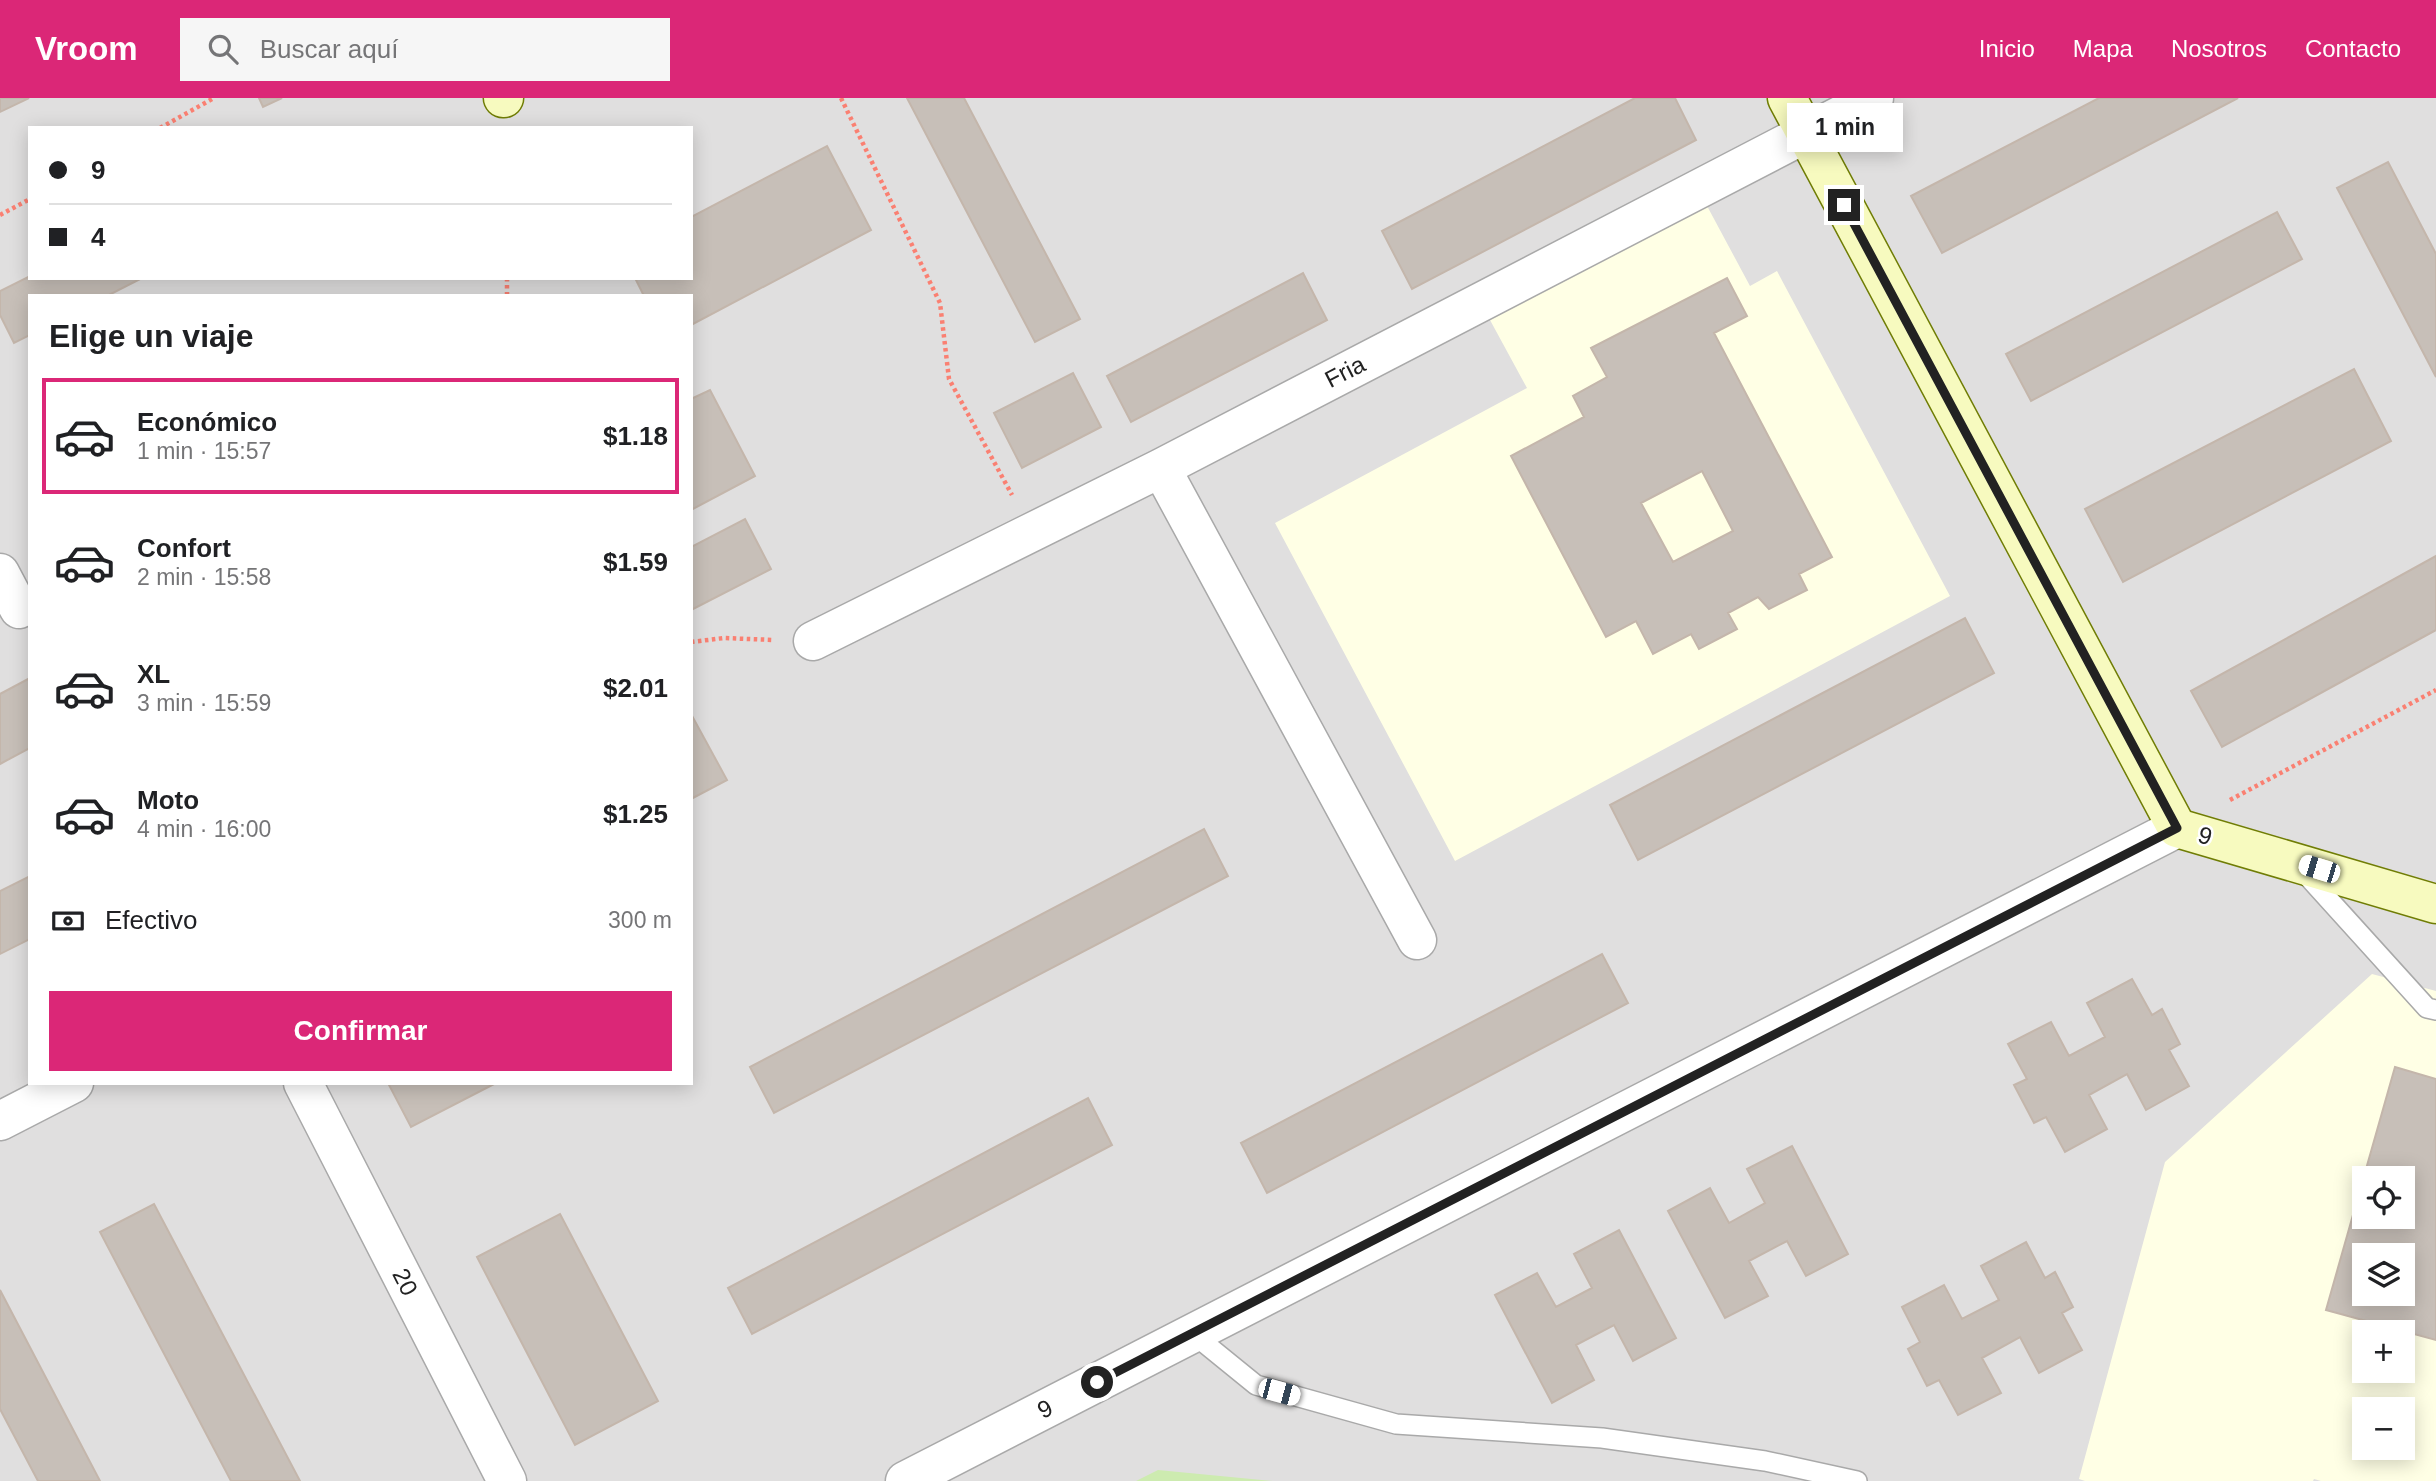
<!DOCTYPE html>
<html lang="es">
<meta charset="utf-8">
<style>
body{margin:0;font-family:Arial,sans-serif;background:#f6f6f6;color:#202124;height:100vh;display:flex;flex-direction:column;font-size:26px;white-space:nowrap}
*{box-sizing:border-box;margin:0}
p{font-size:23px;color:#757577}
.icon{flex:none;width:38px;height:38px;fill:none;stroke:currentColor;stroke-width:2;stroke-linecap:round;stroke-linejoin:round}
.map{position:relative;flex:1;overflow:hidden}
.panel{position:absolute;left:28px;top:196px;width:665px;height:791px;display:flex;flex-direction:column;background:#fff;border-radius:0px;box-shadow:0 4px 18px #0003}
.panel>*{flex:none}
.hud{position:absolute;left:28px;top:28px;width:665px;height:154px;border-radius:0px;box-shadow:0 4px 18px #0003;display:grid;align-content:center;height:154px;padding:0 21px;background:#fff}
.fabs{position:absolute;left:2352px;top:1068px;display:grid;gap:14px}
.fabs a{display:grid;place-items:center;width:63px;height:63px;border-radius:0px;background:#fff;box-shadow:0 4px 18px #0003;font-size:35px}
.end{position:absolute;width:32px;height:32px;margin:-16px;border:9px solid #222;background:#fff;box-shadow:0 0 0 4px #fff}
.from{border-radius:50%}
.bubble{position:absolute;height:49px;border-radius:0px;background:#fff;box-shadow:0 4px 18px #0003;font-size:23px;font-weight:800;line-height:49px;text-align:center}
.car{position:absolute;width:21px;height:42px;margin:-21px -10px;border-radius:9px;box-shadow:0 0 5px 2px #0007;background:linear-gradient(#fff 24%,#345 0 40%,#fff 0 76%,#345 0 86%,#fff 0)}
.hud b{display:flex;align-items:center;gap:24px;height:66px;font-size:26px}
.hud b+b{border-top:2px solid #e0e0e0}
.hud i{width:18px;height:18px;background:#202124}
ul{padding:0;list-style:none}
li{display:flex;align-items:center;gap:21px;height:116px;margin:0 14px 10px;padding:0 7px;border:4px solid transparent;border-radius:0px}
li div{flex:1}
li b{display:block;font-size:26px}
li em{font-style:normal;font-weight:800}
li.selected{border-color:#db2777}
li>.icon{width:63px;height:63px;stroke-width:1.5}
h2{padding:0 21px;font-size:32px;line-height:84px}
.pay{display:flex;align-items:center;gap:18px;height:77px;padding:0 21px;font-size:26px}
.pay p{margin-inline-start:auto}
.primary-button{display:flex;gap:14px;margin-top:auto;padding:14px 21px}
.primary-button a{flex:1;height:80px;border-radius:0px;background:#db2777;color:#fff;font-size:28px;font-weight:800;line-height:80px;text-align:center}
header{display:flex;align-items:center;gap:42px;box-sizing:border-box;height:98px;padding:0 35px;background:#db2777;color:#fff}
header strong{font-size:33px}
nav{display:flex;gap:38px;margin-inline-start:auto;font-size:24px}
.search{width:490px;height:63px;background:#f6f6f6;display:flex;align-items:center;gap:18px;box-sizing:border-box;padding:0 24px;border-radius:0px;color:#757577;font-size:26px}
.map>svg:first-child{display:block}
.residential{fill:#e0dfdf;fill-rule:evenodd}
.education{fill:#ffffe5;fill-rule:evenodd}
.grass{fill:#cdebb0}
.building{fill:#c7bfb8;stroke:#c4b6ab;stroke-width:2;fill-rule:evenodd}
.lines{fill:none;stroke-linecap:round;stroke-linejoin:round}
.lane-casing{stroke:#a9a9a9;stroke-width:22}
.street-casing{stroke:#a9a9a9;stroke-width:41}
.secondary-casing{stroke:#707d05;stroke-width:41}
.path{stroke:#fa8072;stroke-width:4.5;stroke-dasharray:3.5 3.5;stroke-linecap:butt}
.lane{stroke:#fff;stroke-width:19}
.street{stroke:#fff;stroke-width:38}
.secondary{stroke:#f7fabf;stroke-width:38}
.route{stroke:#222;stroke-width:9}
.labels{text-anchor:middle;stroke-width:5;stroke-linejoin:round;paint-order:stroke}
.street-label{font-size:24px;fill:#222;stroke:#fff}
</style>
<header>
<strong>Vroom</strong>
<div class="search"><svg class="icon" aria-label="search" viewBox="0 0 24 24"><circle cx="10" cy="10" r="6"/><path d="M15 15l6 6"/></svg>Buscar aquí</div>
<nav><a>Inicio</a><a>Mapa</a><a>Nosotros</a><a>Contacto</a></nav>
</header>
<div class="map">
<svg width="2436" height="1383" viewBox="0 0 2436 1383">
<rect width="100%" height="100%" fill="#f2efe9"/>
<path class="residential" d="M 0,0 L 2436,0 L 2436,1383 L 0,1383 ZM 30,30 L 691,30 L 691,180 L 30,180 ZM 30,198 L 691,198 L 691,985 L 30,985 ZM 2364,1080 L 2403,1080 L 2403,1118 L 2364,1118 ZM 2364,1157 L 2403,1157 L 2403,1195 L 2364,1195 ZM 2364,1234 L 2403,1234 L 2403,1272 L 2364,1272 ZM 2364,1311 L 2403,1311 L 2403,1349 L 2364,1349 Z"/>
<path class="education" d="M 1706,106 L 1750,188 L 1777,173 L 1950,498 L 1455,763 L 1275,425 L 1527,290 L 1490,222 Z
M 2372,876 L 2436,893 L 2436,1383 L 2321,1383 L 2314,1381 L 2313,1383 L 2085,1383 L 2079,1381 L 2165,1064 ZM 2364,1080 L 2403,1080 L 2403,1118 L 2364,1118 ZM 2364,1157 L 2403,1157 L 2403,1195 L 2364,1195 ZM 2364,1234 L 2403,1234 L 2403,1272 L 2364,1272 ZM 2364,1311 L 2403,1311 L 2403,1349 L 2364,1349 Z"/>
<path class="grass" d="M 1158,1372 L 1273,1383 L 1136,1383 Z"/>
<path class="building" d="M 0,0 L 29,0 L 0,14 Z
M 259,0 L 282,0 L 263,9 Z
M 907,0 L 964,0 L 1080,221 L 1035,244 Z
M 1635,0 L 1675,0 L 1696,42 L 1412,191 L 1382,133 Z
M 2099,0 L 2238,0 L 1942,155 L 1911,98 Z
M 827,48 L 871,132 L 691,227 L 691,198 L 644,198 L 635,180 L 691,180 L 691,119 Z
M 2388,64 L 2436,156 L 2436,279 L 2337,90 Z
M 2277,114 L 2302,161 L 2031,303 L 2006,256 Z
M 1303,175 L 1327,222 L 1131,324 L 1107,278 Z
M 30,178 L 30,180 L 142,180 L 107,198 L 30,198 L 30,237 L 14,245 L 0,217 L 0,193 Z
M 1727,180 L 1747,218 L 1714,235 L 1832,459 L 1799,476 L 1807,492 L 1769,511 L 1758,499 L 1728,515 L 1737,531 L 1699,551 L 1691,536 L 1653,556 L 1636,523 L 1606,539 L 1511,358 L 1584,319 L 1573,298 L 1607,279 L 1591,250 ZM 1702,373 L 1733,433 L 1673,464 L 1641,405 Z
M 2354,271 L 2391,343 L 2123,484 L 2085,411 Z
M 1073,275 L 1101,329 L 1022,370 L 994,315 Z
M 710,292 L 755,378 L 691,412 L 691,301 Z
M 745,421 L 771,471 L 691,512 L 691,449 Z
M 2436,458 L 2436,532 L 2222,649 L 2191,593 Z
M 1965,520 L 1994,575 L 1638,762 L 1610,707 Z
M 30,580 L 30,650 L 0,666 L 0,596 Z
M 691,616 L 727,682 L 691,701 Z
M 1204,731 L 1228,778 L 774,1015 L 750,969 Z
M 30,778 L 30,841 L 0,856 L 0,793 Z
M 1602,856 L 1628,905 L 1267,1095 L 1241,1045 Z
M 2132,881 L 2152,917 L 2162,911 L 2180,946 L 2169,952 L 2189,988 L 2146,1012 L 2127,976 L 2089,997 L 2107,1031 L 2065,1054 L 2046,1019 L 2034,1025 L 2014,987 L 2027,981 L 2008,946 L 2051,924 L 2069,958 L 2105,939 L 2087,905 Z
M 2395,969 L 2436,981 L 2436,1242 L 2326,1212 ZM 2364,1080 L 2403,1080 L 2403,1118 L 2364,1118 ZM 2364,1157 L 2403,1157 L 2403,1195 L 2364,1195 Z
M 388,985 L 496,985 L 411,1029 Z
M 1088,1000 L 1112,1047 L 752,1236 L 728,1190 Z
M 1792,1048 L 1848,1156 L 1806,1178 L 1787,1143 L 1749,1163 L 1768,1198 L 1725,1220 L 1668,1113 L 1710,1090 L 1729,1125 L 1765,1105 L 1747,1071 Z
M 154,1106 L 300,1383 L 231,1383 L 100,1134 Z
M 560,1116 L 658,1303 L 575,1347 L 477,1159 Z
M 1619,1132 L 1676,1240 L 1633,1263 L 1614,1227 L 1576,1247 L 1594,1282 L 1552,1305 L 1495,1197 L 1537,1175 L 1556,1209 L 1592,1190 L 1574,1156 Z
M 2026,1144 L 2045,1180 L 2055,1174 L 2073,1209 L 2062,1215 L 2082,1252 L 2039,1275 L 2020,1239 L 1982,1260 L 2001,1295 L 1958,1317 L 1939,1282 L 1927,1288 L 1908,1251 L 1920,1244 L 1902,1209 L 1944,1187 L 1962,1221 L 1999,1202 L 1981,1168 Z
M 0,1192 L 100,1383 L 38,1383 L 0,1311 Z"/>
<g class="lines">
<defs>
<path id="lane" d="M 2303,773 L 2427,910 L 2436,912
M 1192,1235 L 1256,1287 L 1396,1326 L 1602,1340 L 1765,1363 L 1857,1383"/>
<path id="street" d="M 1161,370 L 1417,842
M 0,475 L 19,511
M 813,543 L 1161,370 L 1874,0
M 303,985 L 507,1383
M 0,1023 L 74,985
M 905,1383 L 2177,730"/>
<path id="secondary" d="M 503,0 L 504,0
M 1787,0 L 2177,730 L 2436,806"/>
</defs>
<use href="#lane" class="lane-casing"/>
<use href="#street" class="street-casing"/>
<use href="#secondary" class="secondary-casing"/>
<path class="path" d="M 841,0 L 940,205 L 949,281 L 1012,397
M 160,30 L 214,0
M 0,117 L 30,101
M 507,180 L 507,198
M 691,544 L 724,540 L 774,542
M 2230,702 L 2436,592"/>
<use href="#lane" class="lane"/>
<use href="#street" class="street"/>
<use href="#secondary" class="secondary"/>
</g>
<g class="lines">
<path class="route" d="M 1097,1284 L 2177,730 L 1844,107"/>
</g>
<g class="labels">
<g class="street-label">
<text transform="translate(1345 274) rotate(-27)" y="8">Fria</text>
<text transform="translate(2205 738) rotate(16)" y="8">9</text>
<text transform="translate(405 1184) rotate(63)" y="8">20</text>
<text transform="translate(1045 1311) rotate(-27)" y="8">9</text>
</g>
</g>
</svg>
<div class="fabs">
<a><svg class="icon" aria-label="locate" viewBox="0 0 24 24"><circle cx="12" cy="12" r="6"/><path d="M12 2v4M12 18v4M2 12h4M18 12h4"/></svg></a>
<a><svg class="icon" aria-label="layers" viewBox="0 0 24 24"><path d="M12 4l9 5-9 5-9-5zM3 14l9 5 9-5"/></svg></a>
<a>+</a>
<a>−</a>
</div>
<i class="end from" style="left:1097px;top:1284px"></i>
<i class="end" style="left:1844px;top:107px"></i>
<div class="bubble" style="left:1787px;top:5px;width:116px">1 min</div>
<i class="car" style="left:2319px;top:771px;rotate:287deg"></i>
<i class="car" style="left:1279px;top:1294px;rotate:105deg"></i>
<div class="hud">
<b><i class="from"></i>9</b>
<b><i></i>4</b>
</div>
<section class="panel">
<h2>Elige un viaje</h2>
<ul>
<li class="selected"><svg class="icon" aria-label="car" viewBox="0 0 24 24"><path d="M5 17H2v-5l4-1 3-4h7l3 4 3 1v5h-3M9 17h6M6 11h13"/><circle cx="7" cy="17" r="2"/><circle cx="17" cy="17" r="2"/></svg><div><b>Económico</b><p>1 min · 15:57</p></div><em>$1.18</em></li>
<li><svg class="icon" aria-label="car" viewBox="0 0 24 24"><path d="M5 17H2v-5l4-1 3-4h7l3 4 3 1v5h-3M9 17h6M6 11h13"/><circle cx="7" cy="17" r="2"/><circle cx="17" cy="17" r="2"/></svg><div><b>Confort</b><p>2 min · 15:58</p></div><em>$1.59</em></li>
<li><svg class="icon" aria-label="car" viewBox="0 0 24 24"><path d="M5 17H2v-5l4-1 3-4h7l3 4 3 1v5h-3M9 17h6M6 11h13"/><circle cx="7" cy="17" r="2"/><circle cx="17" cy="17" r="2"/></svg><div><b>XL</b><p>3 min · 15:59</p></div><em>$2.01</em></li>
<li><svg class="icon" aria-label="car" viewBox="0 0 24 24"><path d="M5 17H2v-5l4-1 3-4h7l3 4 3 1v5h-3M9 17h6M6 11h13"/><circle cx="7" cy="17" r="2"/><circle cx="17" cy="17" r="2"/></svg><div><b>Moto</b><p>4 min · 16:00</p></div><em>$1.25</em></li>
</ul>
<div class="pay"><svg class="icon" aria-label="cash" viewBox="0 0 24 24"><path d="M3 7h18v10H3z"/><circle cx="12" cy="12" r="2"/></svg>Efectivo<p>300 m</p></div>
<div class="primary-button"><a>Confirmar</a></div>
</section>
</div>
